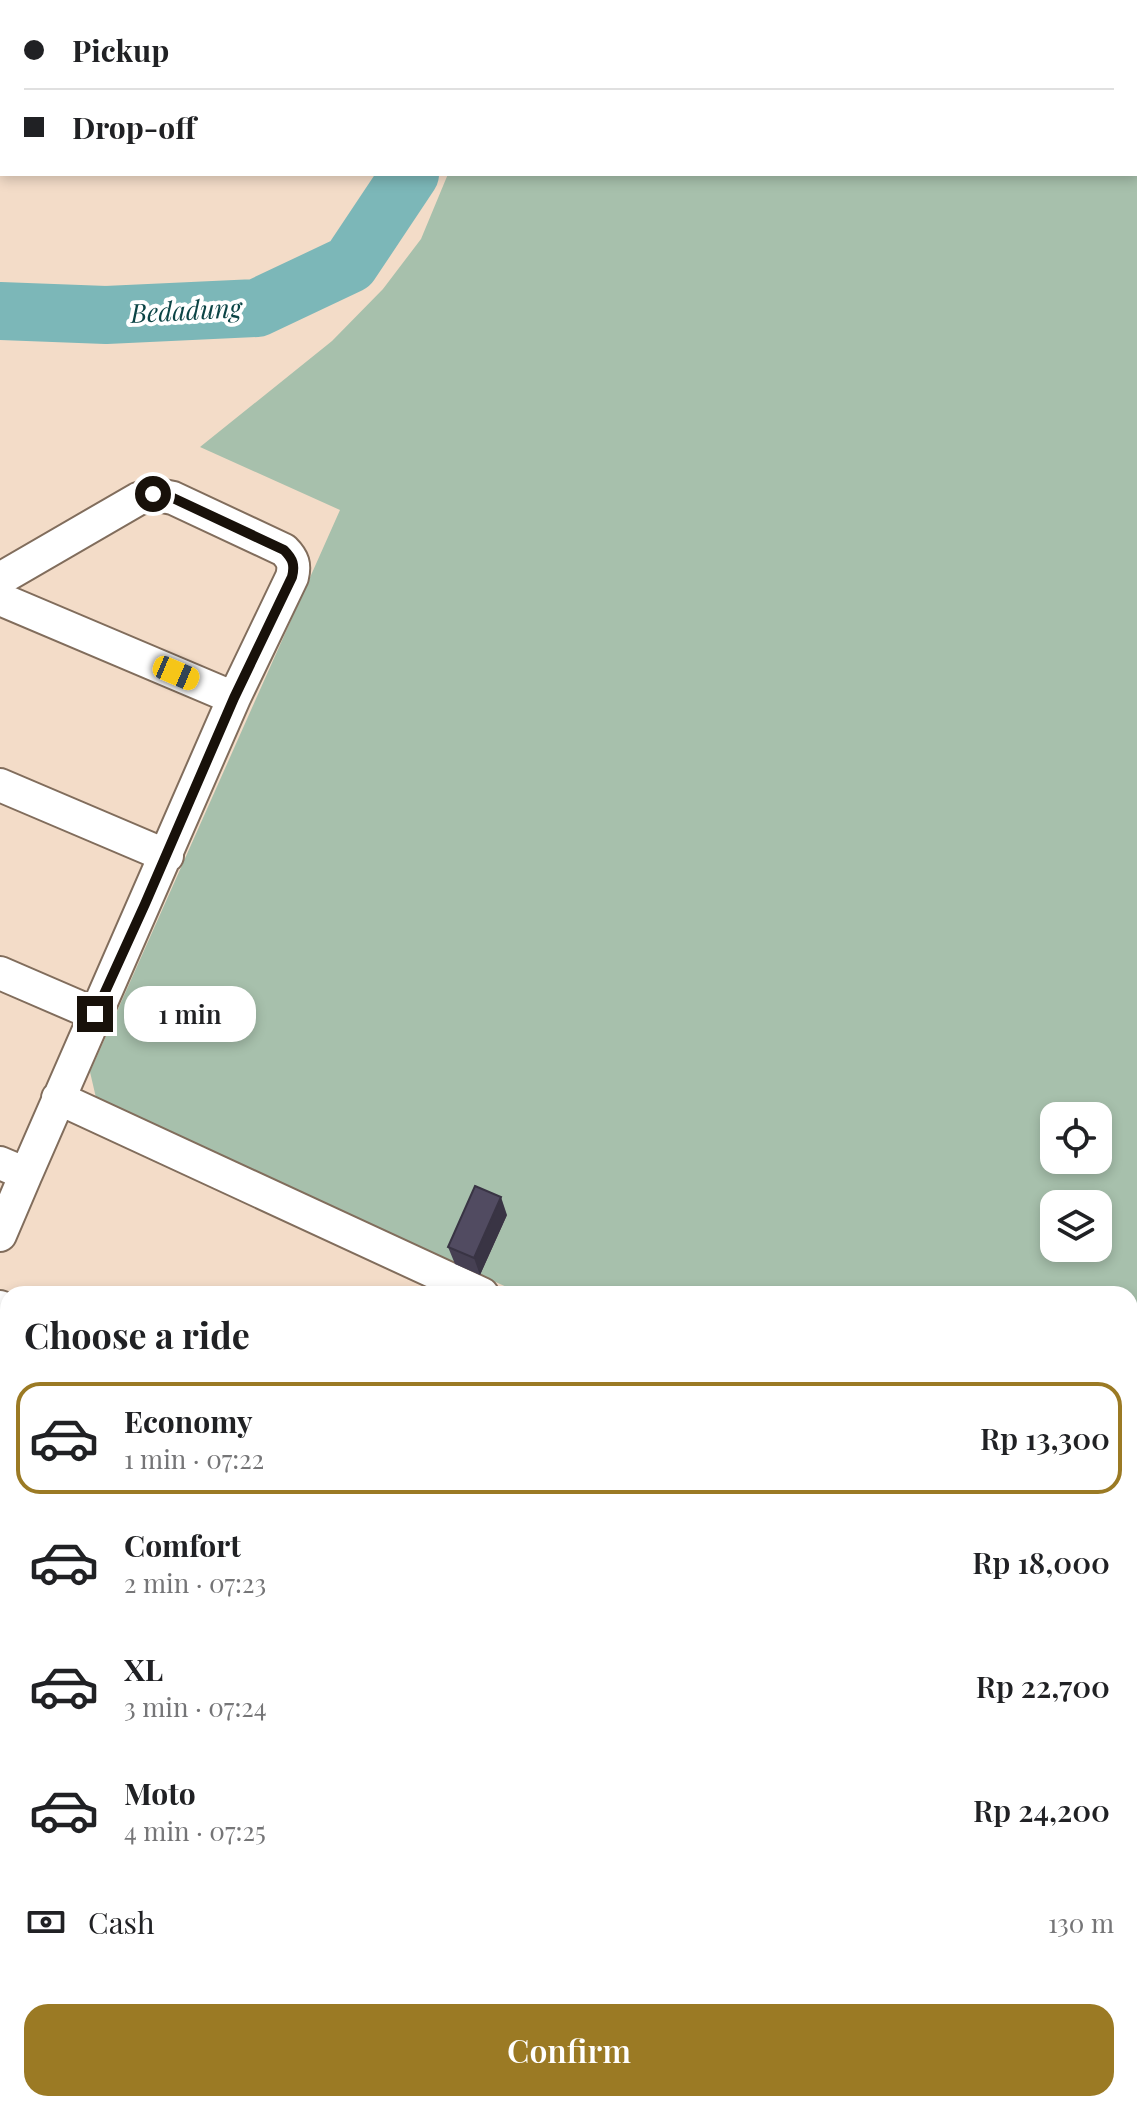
<!DOCTYPE html>
<meta charset="utf-8">
<style>
body{margin:0;font-family:"Playfair Display",serif;background:#f2f2f2;color:#202124;height:100vh;display:flex;flex-direction:column;font-size:30px;white-space:nowrap}
*{box-sizing:border-box;margin:0}
p{font-size:26px;color:#757577}
.icon{flex:none;width:44px;height:44px;fill:none;stroke:currentColor;stroke-width:2;stroke-linecap:round;stroke-linejoin:round}
.map{position:relative;flex:1;overflow:hidden}
.sheet{position:absolute;left:0px;top:1286px;width:1138px;height:826px;display:flex;flex-direction:column;background:#fff;border-radius:24px 24px 0 0;box-shadow:0 4px 12px #0003}
.sheet>*{flex:none}
.guide{position:absolute;left:0px;top:0px;width:1138px;height:176px;box-shadow:0 4px 12px #0003;display:grid;align-content:center;height:176px;padding:0 24px;background:#fff}
.fabs{position:absolute;left:1040px;top:1102px;display:grid;gap:16px}
.fabs a{display:grid;place-items:center;width:72px;height:72px;border-radius:16px;background:#fff;box-shadow:0 4px 12px #0003;font-size:40px}
.end{position:absolute;width:36px;height:36px;margin:-18px;border:10px solid #18110a;background:#fff;box-shadow:0 0 0 4px #fff}
.from{border-radius:50%}
.bubble{position:absolute;height:56px;border-radius:24px;background:#fff;box-shadow:0 4px 12px #0003;font-size:26px;font-weight:600;line-height:56px;text-align:center}
.car{position:absolute;width:24px;height:48px;margin:-24px -12px;border-radius:10px;box-shadow:0 0 6px 2px #0007;background:linear-gradient(#f5c518 24%,#345 0 40%,#f5c518 0 76%,#345 0 86%,#f5c518 0)}
.guide b{display:flex;align-items:center;gap:28px;height:76px;font-size:30px}
.guide b+b{border-top:2px solid #e0e0e0}
.guide i{width:20px;height:20px;background:#202124}
ul{padding:0;list-style:none}
li{display:flex;align-items:center;gap:24px;height:112px;margin:0 16px 12px;padding:0 8px;border:4px solid transparent;border-radius:24px}
li div{flex:1}
li b{display:block;font-size:30px}
li em{font-style:normal;font-weight:600}
li.selected{border-color:#9b7a24}
li>.icon{width:72px;height:72px;stroke-width:1.5}
h2{padding:0 24px;font-size:36px;line-height:96px}
.pay{display:flex;align-items:center;gap:20px;height:88px;padding:0 24px;font-size:30px}
.pay p{margin-inline-start:auto}
.button{display:flex;gap:16px;margin-top:auto;padding:16px 24px}
.button a{flex:1;height:92px;border-radius:24px;background:#9b7a24;color:#fff;font-size:32px;font-weight:600;line-height:92px;text-align:center}
.map>svg:first-child{display:block}
.green{fill:#a7c0ac;fill-rule:evenodd}
.lines{fill:none;stroke-linecap:round;stroke-linejoin:round}
.river{stroke:#7cb7b8;stroke-width:58}
.lane-casing{stroke:#816d5c;stroke-width:20}
.street-casing{stroke:#816d5c;stroke-width:36}
.secondary-casing{stroke:#816d5c;stroke-width:48}
.lane{stroke:#fff;stroke-width:16}
.street{stroke:#fff;stroke-width:32}
.secondary{stroke:#fff;stroke-width:44}
.wall{fill:#464053}
.shaded-wall{fill:#393444}
.building{fill:#514b61;stroke:#393444;stroke-width:2}
.route{stroke:#18110a;stroke-width:10}
.labels{text-anchor:middle;stroke-width:8;stroke-linejoin:round;paint-order:stroke}
.water-label{font-size:26px;font-style:italic;fill:#0b4445;stroke:#fff}
</style>
<div class="map">
<svg width="1137" height="2111" viewBox="0 0 1137 2111">
<rect width="100%" height="100%" fill="#f3dcc8"/>
<path class="green" d="M 527,0 L 1137,0 L 1137,2111 L 1053,2111 L 1037,2104 L 1130,2104 L 1130,1294 L 522,1294 L 480,1275 L 507,1215 L 455,1264 L 97,1102 L 90,1072 L 340,510 L 200,447 L 332,341 L 383,289 L 421,239 L 448,174 L 1136,174 L 1136,2 L 525,2 ZM 1054,1116 L 1098,1116 L 1098,1160 L 1054,1160 ZM 1054,1204 L 1098,1204 L 1098,1248 L 1054,1248 Z
M 277,2104 L 815,2104 L 817,2111 L 274,2111 Z"/>
<g class="lines">
<path class="river" d="M 469,2 L 469,0
M 0,311 L 106,315 L 257,308 L 350,264 L 410,174"/>
<defs>
<path id="lane" d="M 723,2104 L 726,2111
M 780,2104 L 782,2111
M 320,2111 L 323,2104"/>
<path id="street" d="M 43,2 L 44,0
M 193,2 L 194,0
M 0,39 L 2,40
M 0,579 L 138,499 L 153,494 L 173,498 L 284,550 C 293,559 295,565 292,577 L 234,698 L 26,1174
M 0,599 L 234,698
M 0,785 L 167,856
M 0,973 L 95,1014
M 58,1098 L 482,1294
M 0,1163 L 26,1174 L 0,1235
M 0,1307 L 8,1310
M 0,1580 L 8,1584
M 0,1830 L 8,1812"/>
<path id="secondary" d="M 848,2104 L 850,2111
M 244,2111 L 247,2104"/>
</defs>
<use href="#lane" class="lane-casing"/>
<use href="#street" class="street-casing"/>
<use href="#secondary" class="secondary-casing"/>
<use href="#lane" class="lane"/>
<use href="#street" class="street"/>
<use href="#secondary" class="secondary"/>
</g>
<path class="wall" d="M 507,1215 L 480,1275 L 455,1264 L 448,1247 Z
M 0,1878 L 8,1881 L 8,2060 L 0,2057 Z
M 132,2104 L 154,2104 L 151,2111 Z"/>
<path class="shaded-wall" d="M 501,1197 L 507,1215 L 480,1275 L 474,1258 Z
M 26,2104 L 41,2104 L 38,2111 L 23,2111 Z
M 148,2104 L 154,2104 L 151,2111 L 150,2111 Z"/>
<path class="building" d="M 475,1186 L 501,1197 L 474,1258 L 448,1247 Z
M 0,1878 L 8,1881 L 8,1956 L 0,1952 Z
M 0,1966 L 8,1970 L 8,2038 L 0,2035 Z
M 0,2065 L 8,2068 L 8,2104 L 26,2104 L 23,2111 L 0,2111 Z
M 51,2104 L 95,2104 L 111,2111 L 48,2111 Z
M 371,2104 L 692,2104 L 694,2111 L 368,2111 Z
M 986,2106 L 996,2111 L 984,2111 Z"/>
<g class="lines">
<path class="route" d="M 95,1014 L 145,904 L 234,698 L 292,577 C 295,565 293,559 284,550 L 173,498 L 153,494"/>
</g>
<g class="labels">
<g class="water-label">
<text transform="translate(186 311) rotate(-3)" y="9">Bedadung</text>
</g>
</g>
</svg>
<div class="fabs">
<a><svg class="icon" aria-label="locate" viewBox="0 0 24 24"><circle cx="12" cy="12" r="6"/><path d="M12 2v4M12 18v4M2 12h4M18 12h4"/></svg></a>
<a><svg class="icon" aria-label="layers" viewBox="0 0 24 24"><path d="M12 4l9 5-9 5-9-5zM3 14l9 5 9-5"/></svg></a>
</div>
<i class="end from" style="left:153px;top:494px"></i>
<i class="end" style="left:95px;top:1014px"></i>
<div class="bubble" style="left:124px;top:986px;width:132px">1 min</div>
<i class="car" style="left:176px;top:673px;rotate:113deg"></i>
<div class="guide">
<b><i class="from"></i>Pickup</b>
<b><i></i>Drop-off</b>
</div>
<section class="sheet">
<h2>Choose a ride</h2>
<ul>
<li class="selected"><svg class="icon" aria-label="car" viewBox="0 0 24 24"><path d="M5 17H2v-5l4-1 3-4h7l3 4 3 1v5h-3M9 17h6M6 11h13"/><circle cx="7" cy="17" r="2"/><circle cx="17" cy="17" r="2"/></svg><div><b>Economy</b><p>1 min · 07:22</p></div><em>Rp 13,300</em></li>
<li><svg class="icon" aria-label="car" viewBox="0 0 24 24"><path d="M5 17H2v-5l4-1 3-4h7l3 4 3 1v5h-3M9 17h6M6 11h13"/><circle cx="7" cy="17" r="2"/><circle cx="17" cy="17" r="2"/></svg><div><b>Comfort</b><p>2 min · 07:23</p></div><em>Rp 18,000</em></li>
<li><svg class="icon" aria-label="car" viewBox="0 0 24 24"><path d="M5 17H2v-5l4-1 3-4h7l3 4 3 1v5h-3M9 17h6M6 11h13"/><circle cx="7" cy="17" r="2"/><circle cx="17" cy="17" r="2"/></svg><div><b>XL</b><p>3 min · 07:24</p></div><em>Rp 22,700</em></li>
<li><svg class="icon" aria-label="car" viewBox="0 0 24 24"><path d="M5 17H2v-5l4-1 3-4h7l3 4 3 1v5h-3M9 17h6M6 11h13"/><circle cx="7" cy="17" r="2"/><circle cx="17" cy="17" r="2"/></svg><div><b>Moto</b><p>4 min · 07:25</p></div><em>Rp 24,200</em></li>
</ul>
<div class="pay"><svg class="icon" aria-label="cash" viewBox="0 0 24 24"><path d="M3 7h18v10H3z"/><circle cx="12" cy="12" r="2"/></svg>Cash<p>130 m</p></div>
<div class="button"><a>Confirm</a></div>
</section>
</div>
